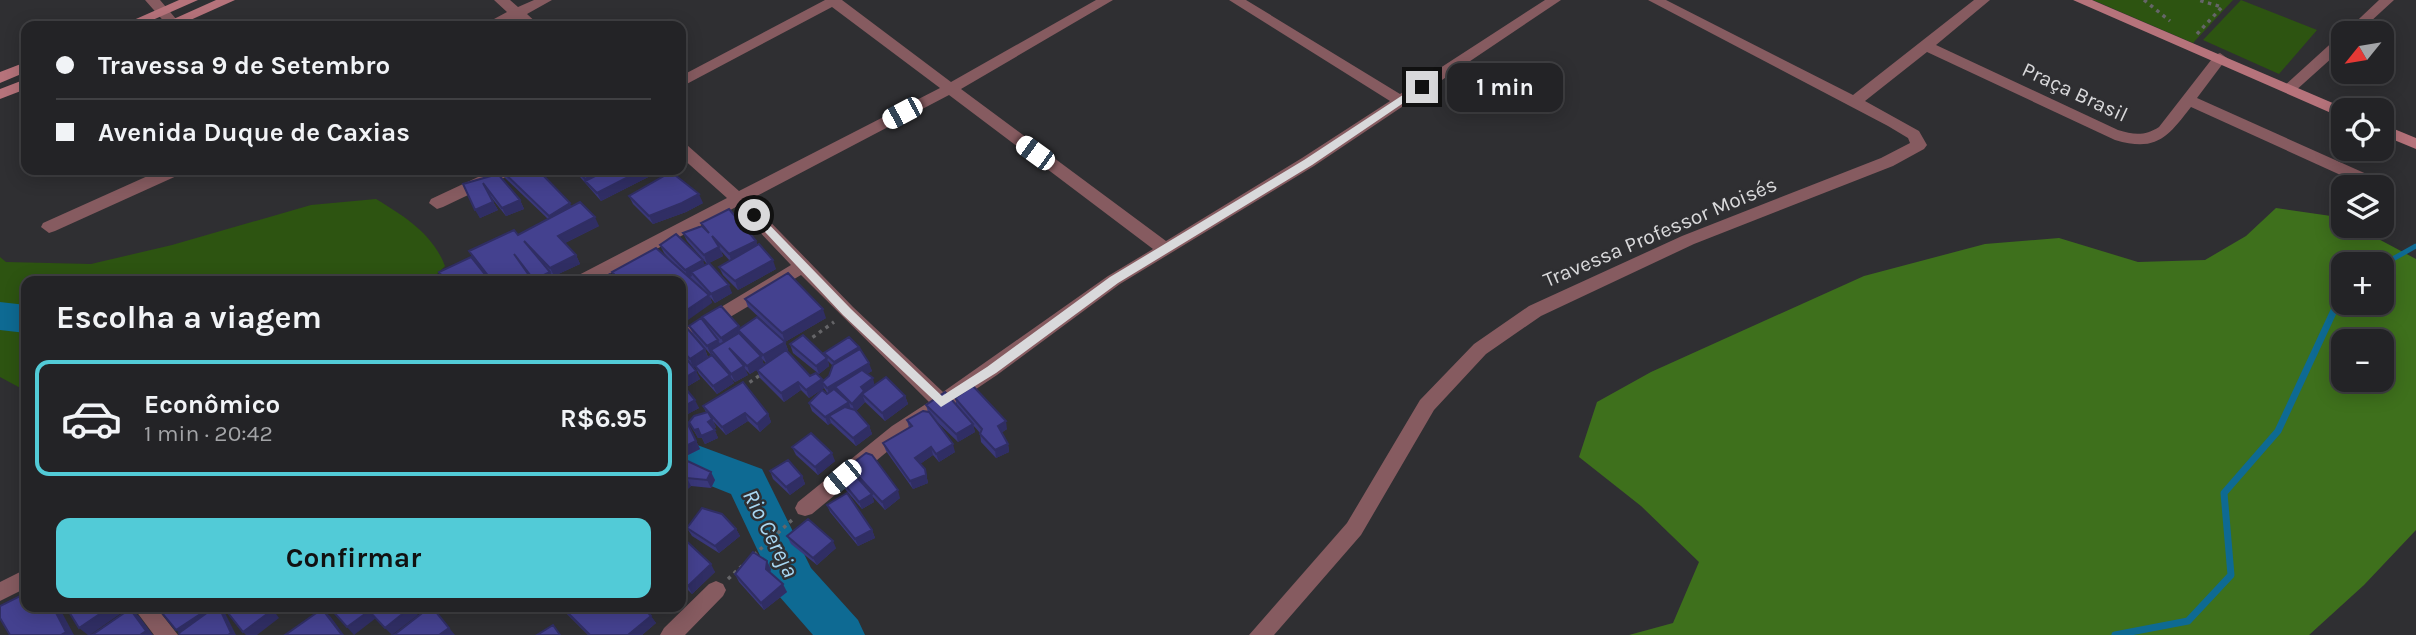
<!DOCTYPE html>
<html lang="pt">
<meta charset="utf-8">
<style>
body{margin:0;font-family:Karla,sans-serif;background:#2f2f32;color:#f1f3f6;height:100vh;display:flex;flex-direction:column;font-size:26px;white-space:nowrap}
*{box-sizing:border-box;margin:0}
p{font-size:23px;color:#a3a4a7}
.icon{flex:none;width:38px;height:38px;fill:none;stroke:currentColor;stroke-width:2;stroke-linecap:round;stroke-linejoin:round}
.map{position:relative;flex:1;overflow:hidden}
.side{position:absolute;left:21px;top:276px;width:665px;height:336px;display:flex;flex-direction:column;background:#232326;border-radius:14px;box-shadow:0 4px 18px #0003,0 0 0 2px #404043}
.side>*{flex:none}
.top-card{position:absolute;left:21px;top:21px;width:665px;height:154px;border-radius:14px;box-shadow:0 4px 18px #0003,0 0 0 2px #404043;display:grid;align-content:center;height:154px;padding:0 35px;background:#232326}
.needle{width:46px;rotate:240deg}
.controls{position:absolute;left:2331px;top:21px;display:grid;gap:14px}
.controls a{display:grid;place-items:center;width:63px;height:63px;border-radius:14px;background:#232326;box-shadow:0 4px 18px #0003,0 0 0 2px #404043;font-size:35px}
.end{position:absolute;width:32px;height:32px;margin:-16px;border:9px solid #d9d9db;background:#111;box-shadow:0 0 0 4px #111}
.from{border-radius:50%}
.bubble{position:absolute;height:49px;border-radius:14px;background:#232326;box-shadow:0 4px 18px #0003,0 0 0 2px #404043;font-size:23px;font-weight:700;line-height:49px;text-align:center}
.car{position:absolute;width:21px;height:42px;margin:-21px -10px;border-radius:9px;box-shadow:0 0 5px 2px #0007;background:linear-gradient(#fff 24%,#345 0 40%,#fff 0 76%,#345 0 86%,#fff 0)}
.top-card b{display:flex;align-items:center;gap:24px;height:66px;font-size:26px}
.top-card b+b{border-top:2px solid #404043}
.top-card i{width:18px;height:18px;background:#f1f3f6}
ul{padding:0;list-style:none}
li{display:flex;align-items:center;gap:21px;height:116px;margin:0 14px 10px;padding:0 21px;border:4px solid transparent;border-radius:14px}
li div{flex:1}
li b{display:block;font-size:26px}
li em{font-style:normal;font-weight:700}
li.active{border-color:#52cbd7}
li>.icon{width:63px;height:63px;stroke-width:1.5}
h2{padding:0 35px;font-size:32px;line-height:84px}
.primary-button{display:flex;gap:14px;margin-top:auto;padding:14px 35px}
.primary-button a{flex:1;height:80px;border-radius:14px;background:#52cbd7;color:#111;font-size:28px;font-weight:700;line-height:80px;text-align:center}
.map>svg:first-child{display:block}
.green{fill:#2d5411}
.forest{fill:#3e701c;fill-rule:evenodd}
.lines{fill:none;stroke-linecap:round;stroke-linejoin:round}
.stream-far1{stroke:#0e6a93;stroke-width:5}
.stream{stroke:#0e6a93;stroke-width:7}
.river{fill:#0e6a93;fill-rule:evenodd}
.path{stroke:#656568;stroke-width:3.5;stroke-dasharray:3.5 4.5;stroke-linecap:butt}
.street{fill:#865b60;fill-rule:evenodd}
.secondary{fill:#b6737b;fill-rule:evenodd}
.wall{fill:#3a387b}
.shaded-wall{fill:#302e64}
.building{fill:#44418f;stroke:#302e64;stroke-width:2}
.route{fill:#d9d9db}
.labels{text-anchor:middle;stroke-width:5;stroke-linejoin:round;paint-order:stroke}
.street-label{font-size:21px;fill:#d9d9db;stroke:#2f2f32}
.water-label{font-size:23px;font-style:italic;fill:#a8d7f2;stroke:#2f2f32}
</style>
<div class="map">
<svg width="2416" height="635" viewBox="0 0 2416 635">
<rect width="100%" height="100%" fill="#2f2f32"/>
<path class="green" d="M 2093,0 L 2233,0 L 2193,43 Z
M 2241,0 L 2317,30 L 2279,74 L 2203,40 Z
M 376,199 C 404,216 433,234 445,266 L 431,280 L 26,282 L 26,391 L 0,377 L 0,257 L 6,262 L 91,264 L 172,245 L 311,205 Z"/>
<path class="forest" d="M 2276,208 L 2338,217 L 2343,220 L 2343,226 L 2354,226 L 2416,259 L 2416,530 L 2364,585 L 2309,635 L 1629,635 L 1673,623 L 1699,562 L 1641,506 L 1579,457 L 1597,402 L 1651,372 L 1864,276 L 1985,244 L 2059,238 L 2138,262 L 2205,260 L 2246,236 ZM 2343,264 L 2382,264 L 2382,303 L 2343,303 ZM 2343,341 L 2382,341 L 2382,380 L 2343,380 Z"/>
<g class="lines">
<path class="stream-far1" d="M 2382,265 L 2416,246"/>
<path class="stream" d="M 2115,635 L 2188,621 L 2231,575 L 2224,493 L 2278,431 L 2337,304 L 2343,299"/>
<path class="river" d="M 0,302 L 26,305 L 26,333 L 0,330 Z
M 681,439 L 762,469 L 811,568 L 858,620 L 865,635 L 813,635 L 779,596 L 731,494 L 681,474 Z"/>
<path class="path" d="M 2144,0 L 2170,21
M 2197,34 L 2222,7 L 2198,0
M 806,342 L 834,322
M 743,387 L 763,373
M 754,555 L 792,520
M 728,579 L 743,565"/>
<path class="street" d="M 145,0 L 160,0 L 182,26 L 168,26 Z
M 494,0 L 510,0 L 518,7 L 534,0 L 552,0 L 527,14 L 540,26 L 525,26 L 515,19 L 499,26 L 481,26 L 507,12 Z
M 825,0 L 842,0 L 951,82 L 1096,0 L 1113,0 L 961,89 L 1166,241 L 1302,158 L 1390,101 L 1229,0 L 1246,0 L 1400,94 L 1545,0 L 1561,0 L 1314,166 L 1120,284 L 997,375 L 906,436 L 812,514 L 805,516 L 798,514 L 795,508 L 798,502 L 892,426 L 929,402 L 801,275 L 681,346 L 681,331 L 791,265 L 736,207 L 594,282 L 571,282 L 573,278 L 727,198 L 681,157 L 681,144 L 687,145 L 739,191 L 940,88 L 832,7 L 681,87 L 681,76 ZM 949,95 L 1153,249 L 1108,276 L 943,392 L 853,307 L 749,200 Z
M 1648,0 L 1666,0 L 1853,95 L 1974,0 L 1990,0 L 1936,45 L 2118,130 C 2134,135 2145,136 2159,127 L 2215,55 L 2220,53 L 2227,58 L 2197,98 L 2380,180 L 2382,184 L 2380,187 L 2367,187 L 2191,107 C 2167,138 2156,152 2115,140 L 1927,52 L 1865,101 L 1919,131 L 1927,145 L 1924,149 L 1893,166 L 1694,244 L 1541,316 L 1486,354 L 1434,410 L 1361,535 L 1274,635 L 1249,635 L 1347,523 L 1420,400 L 1474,344 L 1529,306 L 1682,236 L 1881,158 L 1910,143 L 1908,138 L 1888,126 Z
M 2379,0 L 2394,0 L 2358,33 L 2343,34 Z
M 2343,36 L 2343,48 L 2294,92 L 2284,92 L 2284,86 L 2338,37 Z
M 161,170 L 183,170 L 181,174 L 55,231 L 49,233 L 41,227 L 43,223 Z
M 493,170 L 514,170 L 512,174 L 443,207 L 437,209 L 429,203 L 431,199 Z
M 26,569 L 26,588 L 0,601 L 0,582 Z
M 716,581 L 723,584 L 726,590 L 723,596 L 685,635 L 660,635 L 664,628 L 709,584 Z
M 133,607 L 156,607 L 178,635 L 154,635 Z"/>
<path class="secondary" d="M 179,0 L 198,0 L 139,26 L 120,26 Z
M 216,0 L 235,0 L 177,26 L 158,26 Z
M 2073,0 L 2092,0 L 2349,110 L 2343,110 L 2343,117 L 2338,116 Z
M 26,62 L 26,72 L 0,83 L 0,72 Z
M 26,79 L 26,89 L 0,99 L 0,89 Z
M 2382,124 L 2416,138 L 2416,149 L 2382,135 Z"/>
</g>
<path class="wall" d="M 500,170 L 572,206 L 599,226 L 565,243 L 576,255 L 580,264 L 554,276 L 550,273 L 555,281 L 552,282 L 534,282 L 528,274 L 533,282 L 492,282 L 474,260 L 469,251 L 518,235 L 548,219 L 504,177 Z
M 577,170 L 662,170 L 601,201 L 580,177 Z
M 498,174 L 520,200 L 524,209 L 506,216 L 487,192 L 498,210 L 480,218 L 463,184 Z
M 629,196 L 703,203 L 686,212 L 653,224 L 633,204 Z
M 701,223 L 756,241 L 757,245 L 776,269 L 738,290 L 723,275 L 719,267 L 730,261 L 721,251 L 723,256 L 709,263 L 732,293 L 715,303 L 710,297 L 712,303 L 681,282 L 595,282 L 616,280 L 612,272 L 673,263 L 664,253 L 660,245 L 705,265 L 707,264 L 687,241 L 683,233 L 703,227 Z
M 745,299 L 826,318 L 785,342 L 788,350 L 787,351 L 810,376 L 822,381 L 829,376 L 833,366 L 828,361 L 829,366 L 819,374 L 793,353 L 790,344 L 826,357 L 824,353 L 859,347 L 872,371 L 867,374 L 875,385 L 905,396 L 908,404 L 885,421 L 865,402 L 856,411 L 869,426 L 872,434 L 856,446 L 831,423 L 828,425 L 812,411 L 809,403 L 828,394 L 824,388 L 809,398 L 801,390 L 784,402 L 760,378 L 757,370 L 766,363 L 762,359 L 764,365 L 750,374 L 745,369 L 748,375 L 735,382 L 731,378 L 734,383 L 717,394 L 699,374 L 695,366 L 693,367 L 700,379 L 685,388 L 699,408 L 684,416 L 700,449 L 688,455 L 681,453 L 681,330 L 705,349 L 708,357 L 713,356 L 712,354 L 711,355 L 693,334 L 689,326 L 705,324 L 702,317 L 784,341 L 748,307 Z
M 955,398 L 1007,429 L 1001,433 L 1008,444 L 1009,452 L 996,458 L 981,442 L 980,433 L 973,425 L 975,432 L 958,442 L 933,418 L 955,452 L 939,462 L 933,455 L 920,464 L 925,469 L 928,483 L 913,489 L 886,451 L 883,443 L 909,428 L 907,420 L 928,412 L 926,405 L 957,406 Z
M 703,406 L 768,414 L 771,422 L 760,432 L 748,421 L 726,435 L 713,421 L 716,427 L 714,429 L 718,438 L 705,444 L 702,438 L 698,438 L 689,422 L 706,412 Z
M 792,447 L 835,461 L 818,475 L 796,455 Z
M 681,458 L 715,480 L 711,488 L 691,486 L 681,495 Z
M 849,466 L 900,498 L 885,510 L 872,496 L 874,502 L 862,509 L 839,482 L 836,474 L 851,469 Z
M 770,471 L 802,476 L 805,484 L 790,495 L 773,479 Z
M 827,505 L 872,530 L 875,538 L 858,546 L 830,512 Z
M 687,528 L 736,529 L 740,536 L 719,553 L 692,536 Z
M 681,536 L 715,572 L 692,594 L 681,583 Z
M 787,536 L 836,548 L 817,565 L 791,544 Z
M 771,569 L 770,573 L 787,592 L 764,610 L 739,582 L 735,574 Z
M 560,607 L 643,607 L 656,623 L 642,635 L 588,635 Z"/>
<path class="shaded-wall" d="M 642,170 L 662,170 L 601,201 L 597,193 Z
M 699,194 L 703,203 L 686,212 L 653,224 L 649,216 Z
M 520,200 L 524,209 L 506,216 L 502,208 Z
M 493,202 L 498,210 L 480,218 L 475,210 Z
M 570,203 L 574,212 L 553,224 L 549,216 Z
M 595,217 L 599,226 L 563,244 L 558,236 Z
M 756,241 L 759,250 L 732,263 L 729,254 Z
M 719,247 L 723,256 L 707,264 L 704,255 Z
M 576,255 L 580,264 L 554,276 L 550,268 Z
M 703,260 L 706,269 L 691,272 L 692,276 L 688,278 L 685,270 Z
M 773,260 L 776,269 L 738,290 L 735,281 Z
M 550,272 L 555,281 L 552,282 L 535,282 L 534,280 Z
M 729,285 L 732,293 L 715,303 L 711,294 Z
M 709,295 L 712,303 L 681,325 L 681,314 Z
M 823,309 L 826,318 L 785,342 L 782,333 Z
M 739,326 L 743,335 L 738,330 L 740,336 L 725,346 L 721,338 Z
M 718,340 L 722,348 L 711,350 L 712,354 L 711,355 L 707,346 Z
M 785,342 L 788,350 L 767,364 L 763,355 Z
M 859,347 L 862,355 L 837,370 L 834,362 Z
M 705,349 L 708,358 L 693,367 L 690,359 Z
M 761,356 L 764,365 L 750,374 L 747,366 Z
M 827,358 L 829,366 L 819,374 L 816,366 Z
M 869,363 L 872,371 L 838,391 L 835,387 L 836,392 L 830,396 L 827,388 Z
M 744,366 L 748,375 L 735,382 L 731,374 Z
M 696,371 L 700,379 L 683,389 L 681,386 L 681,380 Z
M 730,375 L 734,383 L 717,394 L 713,386 Z
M 873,378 L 875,387 L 862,394 L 865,402 L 855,412 L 852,404 L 861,387 Z
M 822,379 L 824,388 L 809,398 L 806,390 Z
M 798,382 L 801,390 L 784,402 L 781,393 Z
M 905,396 L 908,404 L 885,421 L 882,413 Z
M 695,400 L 699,408 L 684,416 L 700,449 L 688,455 L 684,447 L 681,418 L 681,408 Z
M 849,402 L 851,411 L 829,416 L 831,423 L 828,425 L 825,417 Z
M 745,413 L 748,421 L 726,435 L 722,427 Z
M 768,414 L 771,422 L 760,432 L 757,424 Z
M 712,419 L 716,427 L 712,430 L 708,422 Z
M 1006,421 L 1007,429 L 999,434 L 998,426 Z
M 973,424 L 975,432 L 958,442 L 956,434 Z
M 869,426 L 872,434 L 856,446 L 853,438 Z
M 694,430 L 715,430 L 718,438 L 705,444 L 702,438 L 698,438 Z
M 953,444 L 955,452 L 939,462 L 936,454 Z
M 1008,444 L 1009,452 L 996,458 L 995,450 Z
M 931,447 L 933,455 L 917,466 L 915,458 Z
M 832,453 L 835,461 L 818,475 L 815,467 Z
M 925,469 L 928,483 L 913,489 L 910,481 Z
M 711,472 L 715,480 L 711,488 L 707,480 Z
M 802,476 L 805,484 L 790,495 L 786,487 Z
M 687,478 L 691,486 L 681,495 L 681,483 Z
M 898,490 L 900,498 L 885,510 L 882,502 Z
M 872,494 L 874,502 L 862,509 L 859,502 Z
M 736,529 L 740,536 L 719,553 L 715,546 Z
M 872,530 L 875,538 L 858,546 L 855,539 Z
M 833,541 L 836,548 L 817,565 L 813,558 Z
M 767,561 L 771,569 L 769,576 L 766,569 Z
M 711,564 L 715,572 L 692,594 L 688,586 Z
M 783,584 L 787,592 L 764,610 L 761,603 Z
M 53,607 L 59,607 L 74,635 L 61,635 Z
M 110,607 L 130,607 L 90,635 L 88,635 L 79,628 Z
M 211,607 L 225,607 L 227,610 L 224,611 L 236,635 L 182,635 L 176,630 Z
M 268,607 L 271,607 L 279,618 L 257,635 L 246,635 L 243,632 Z
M 412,607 L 418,615 L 392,635 L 385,628 Z
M 432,607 L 455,635 L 439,635 Z
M 130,609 L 139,616 L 153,635 L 140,635 Z
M 322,609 L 330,616 L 344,635 L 342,635 Z
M 369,611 L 376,618 L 354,635 L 347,627 Z
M 651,616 L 656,623 L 642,635 L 628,635 Z"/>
<path class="building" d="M 501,170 L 538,170 L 570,203 L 549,216 Z
M 577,170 L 603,170 L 585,179 Z
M 607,170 L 642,170 L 597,193 L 585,181 Z
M 671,172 L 699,194 L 682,203 L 649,216 L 629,196 Z
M 498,174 L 520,200 L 502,208 L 483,183 L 493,202 L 475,210 L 463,184 Z
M 580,202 L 595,217 L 558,236 L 576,255 L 550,268 L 524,241 L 550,272 L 534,280 L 514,254 L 533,281 L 531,282 L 493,282 L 469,251 L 514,230 L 518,235 Z
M 729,209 L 756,241 L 729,254 L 712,236 L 719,247 L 704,255 L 683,233 L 702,226 L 709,233 L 701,223 Z
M 676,234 L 703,260 L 685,270 L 660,245 Z
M 759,244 L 773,260 L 735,281 L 719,267 Z
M 656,248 L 709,295 L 681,314 L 681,282 L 621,282 L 612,272 Z
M 471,257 L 491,282 L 447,282 L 439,272 Z
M 709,263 L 729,285 L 711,294 L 691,272 Z
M 788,273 L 823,309 L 782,333 L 745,299 Z
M 610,274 L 618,282 L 595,282 Z
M 721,306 L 739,326 L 721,338 L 702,317 Z
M 757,317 L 785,342 L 763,355 L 738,330 Z
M 701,318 L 718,340 L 707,346 L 689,326 Z
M 686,327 L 705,349 L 690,359 L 681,349 L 681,330 Z
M 739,333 L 761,356 L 747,366 L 729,348 L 744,366 L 731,374 L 711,350 Z
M 803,335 L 827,358 L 816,366 L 790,344 Z
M 849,337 L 859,347 L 834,362 L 824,353 Z
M 860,349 L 869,363 L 827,388 L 822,382 L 829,376 L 833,365 Z
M 786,350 L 810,376 L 816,373 L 822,379 L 806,390 L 798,382 L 781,393 L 757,370 Z
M 681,352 L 696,371 L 681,380 Z
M 712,355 L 730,375 L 713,386 L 695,366 Z
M 862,370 L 873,378 L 861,387 L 864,391 L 852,404 L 835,387 Z
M 886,377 L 905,396 L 882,413 L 862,394 Z
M 743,382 L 768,414 L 757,424 L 745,413 L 722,427 L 703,406 Z
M 681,383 L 695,400 L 681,408 Z
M 973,386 L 1006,421 L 998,426 L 1008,444 L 995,450 L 980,434 L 982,429 L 955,398 Z
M 834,389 L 849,402 L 825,417 L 809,403 L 822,390 L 827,394 Z
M 945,392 L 973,424 L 956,434 L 926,405 Z
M 845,407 L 855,410 L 869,426 L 853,438 L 829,416 Z
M 923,411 L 929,412 L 953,444 L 936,454 L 931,447 L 915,458 L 925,469 L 926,475 L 910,481 L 883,443 L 912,426 L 907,420 Z
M 708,412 L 712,419 L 708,422 L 715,430 L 701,436 L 698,429 L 694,430 L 689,422 L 694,416 Z
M 684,416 L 696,441 L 684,447 L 681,446 L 681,418 Z
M 811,433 L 832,453 L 815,467 L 792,447 Z
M 866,453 L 872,455 L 898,490 L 882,502 L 849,466 Z
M 681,458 L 711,472 L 707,480 L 687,478 L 681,483 Z
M 788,460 L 802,476 L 786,487 L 770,471 Z
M 847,466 L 872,494 L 859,502 L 836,474 Z
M 847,493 L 872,530 L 855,539 L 827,505 Z
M 702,508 L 722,514 L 736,529 L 715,546 L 687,528 Z
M 808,519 L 833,541 L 813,558 L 787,536 Z
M 681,536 L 711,564 L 688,586 L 681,579 Z
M 753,552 L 767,561 L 766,569 L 783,584 L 761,603 L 735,574 Z
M 26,593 L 26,607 L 53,607 L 66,632 L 61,635 L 10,635 L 0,618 L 0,606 Z
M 66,607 L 110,607 L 79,628 Z
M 157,607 L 211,607 L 176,630 Z
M 215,607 L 219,607 L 231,633 L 228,635 L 180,635 L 179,633 Z
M 227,607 L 268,607 L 271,611 L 243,632 L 225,609 Z
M 329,607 L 411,607 L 385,628 L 369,611 L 347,627 Z
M 430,607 L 432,607 L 449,628 L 439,635 L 394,635 Z
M 562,607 L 643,607 L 651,616 L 628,635 L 590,635 Z
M 130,609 L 146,631 L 140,635 L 92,635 Z
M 322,609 L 342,635 L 285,635 Z
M 553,625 L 560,635 L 537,635 Z"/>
<path class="route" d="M 1418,85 L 1427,87 L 1312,165 L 1118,283 L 996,373 L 941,407 L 843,315 L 749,215 L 758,213 L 851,309 L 942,396 L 987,367 L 1110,277 L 1304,160 Z"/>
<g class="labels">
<g class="street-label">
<text transform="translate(2075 92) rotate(25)" y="7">Praça Brasil</text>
<text transform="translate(1660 232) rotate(-23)" y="7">Travessa Professor Moisés</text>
</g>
<g class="water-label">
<text transform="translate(771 533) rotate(63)" y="8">Rio Cereja</text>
</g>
</g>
</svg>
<div class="controls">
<a><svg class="needle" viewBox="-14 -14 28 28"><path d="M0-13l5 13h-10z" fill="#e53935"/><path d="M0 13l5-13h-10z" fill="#a3a4a7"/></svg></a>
<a><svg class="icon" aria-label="locate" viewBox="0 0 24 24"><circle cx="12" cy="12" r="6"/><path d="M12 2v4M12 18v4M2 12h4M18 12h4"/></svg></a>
<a><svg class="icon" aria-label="layers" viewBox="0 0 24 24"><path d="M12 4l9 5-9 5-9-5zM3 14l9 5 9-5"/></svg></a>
<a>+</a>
<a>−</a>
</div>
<i class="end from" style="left:754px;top:215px"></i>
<i class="end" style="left:1422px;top:87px"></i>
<div class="bubble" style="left:1447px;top:63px;width:116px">1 min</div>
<i class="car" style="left:902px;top:113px;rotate:242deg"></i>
<i class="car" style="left:1035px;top:153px;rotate:306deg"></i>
<i class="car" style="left:842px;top:477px;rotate:230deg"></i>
<div class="top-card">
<b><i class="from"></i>Travessa 9 de Setembro</b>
<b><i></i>Avenida Duque de Caxias</b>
</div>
<section class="side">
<h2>Escolha a viagem</h2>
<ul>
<li class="active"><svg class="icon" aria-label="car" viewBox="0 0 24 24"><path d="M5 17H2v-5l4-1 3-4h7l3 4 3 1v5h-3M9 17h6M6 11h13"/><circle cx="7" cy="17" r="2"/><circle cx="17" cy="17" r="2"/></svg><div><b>Econômico</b><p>1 min · 20:42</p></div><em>R$6.95</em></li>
</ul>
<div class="primary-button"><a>Confirmar</a></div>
</section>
</div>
